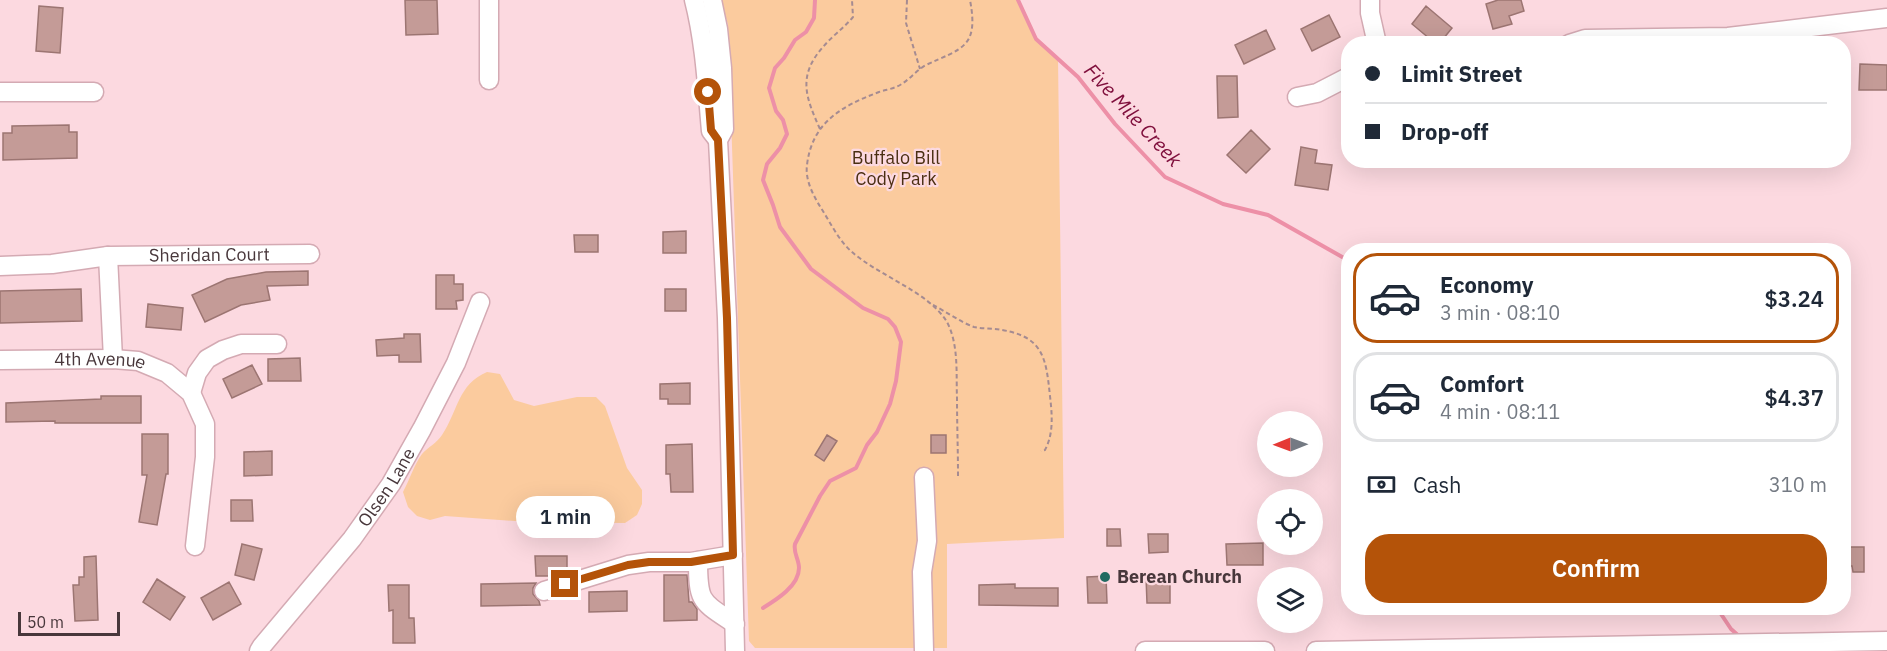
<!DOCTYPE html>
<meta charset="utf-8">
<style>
body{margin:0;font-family:"IBM Plex Sans",sans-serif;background:#f2f2f3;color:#1f2937;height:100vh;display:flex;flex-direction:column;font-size:22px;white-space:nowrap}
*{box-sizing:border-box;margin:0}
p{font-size:20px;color:#747a83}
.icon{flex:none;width:33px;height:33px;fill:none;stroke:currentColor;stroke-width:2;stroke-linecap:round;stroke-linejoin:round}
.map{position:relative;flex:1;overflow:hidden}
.details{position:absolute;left:1341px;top:243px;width:510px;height:372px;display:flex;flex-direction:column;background:#fff;border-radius:24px;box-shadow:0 6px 24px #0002}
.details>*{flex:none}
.top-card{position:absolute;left:1341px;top:36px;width:510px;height:132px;border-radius:24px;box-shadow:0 6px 24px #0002;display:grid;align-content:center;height:132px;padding:0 24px;background:#fff}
.needle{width:39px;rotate:269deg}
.controls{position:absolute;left:1257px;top:411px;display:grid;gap:12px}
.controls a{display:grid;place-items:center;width:66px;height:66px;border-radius:50%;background:#fff;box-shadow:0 6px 24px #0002;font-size:30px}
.scale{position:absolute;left:18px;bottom:15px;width:102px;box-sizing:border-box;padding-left:6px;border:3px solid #48373b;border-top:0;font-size:16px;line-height:21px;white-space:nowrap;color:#48373b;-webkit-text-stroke:4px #fcd9e0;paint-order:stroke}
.end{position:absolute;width:27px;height:27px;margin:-14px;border:8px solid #b45309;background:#fff;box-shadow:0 0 0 3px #fff}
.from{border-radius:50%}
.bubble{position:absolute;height:42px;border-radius:21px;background:#fff;box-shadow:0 6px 24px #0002;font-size:20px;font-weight:600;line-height:42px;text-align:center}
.top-card b{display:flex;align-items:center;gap:21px;height:57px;font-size:22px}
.top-card b+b{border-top:2px solid #e0e1e3}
.top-card i{width:15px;height:15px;background:#1f2937}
ul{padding:10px 0 0;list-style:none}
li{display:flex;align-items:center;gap:18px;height:90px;margin:0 12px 9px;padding:0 12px;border:3px solid #e0e1e3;border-radius:24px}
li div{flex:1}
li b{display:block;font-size:22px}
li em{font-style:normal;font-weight:600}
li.selected{border-color:#b45309}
li>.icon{width:54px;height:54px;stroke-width:1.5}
.pay{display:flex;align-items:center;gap:15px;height:66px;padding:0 24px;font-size:22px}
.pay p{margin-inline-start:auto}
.cta{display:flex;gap:12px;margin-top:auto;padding:12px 24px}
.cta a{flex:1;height:69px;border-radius:24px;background:#b45309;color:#fff;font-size:24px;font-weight:600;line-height:69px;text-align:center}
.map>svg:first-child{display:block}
.green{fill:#fbcb9e}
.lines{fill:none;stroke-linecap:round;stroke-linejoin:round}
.stream{stroke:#ed90a7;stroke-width:4}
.building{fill:#c49b97;stroke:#9c7572;stroke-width:1.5}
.minor-casing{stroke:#d4aab3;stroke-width:21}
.path{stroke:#a58b91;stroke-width:2;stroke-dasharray:4.5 3;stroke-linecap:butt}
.minor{stroke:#fff;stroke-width:18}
.route{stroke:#b45309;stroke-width:8}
.poi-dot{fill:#216a61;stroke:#fcd9e0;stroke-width:2}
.labels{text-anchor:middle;stroke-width:4.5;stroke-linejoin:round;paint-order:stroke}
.park-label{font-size:18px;fill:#4a2e11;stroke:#fcd9e0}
.street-label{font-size:18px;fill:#48373b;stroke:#fcd9e0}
.poi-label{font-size:18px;font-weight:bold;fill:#48373b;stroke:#fcd9e0;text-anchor:start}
.water-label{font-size:20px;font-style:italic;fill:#80103d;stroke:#fcd9e0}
</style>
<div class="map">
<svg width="1887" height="651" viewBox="0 0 1887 651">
<rect width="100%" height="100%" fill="#fcd9e0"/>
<path class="green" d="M 721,0 L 1018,0 L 1036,39 L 1058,58 L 1064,538 L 947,544 L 947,648 L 755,648 L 749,641 L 729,59 L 728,25 Z
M 487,372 L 500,374 L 514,400 L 534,406 L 577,397 L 596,397 L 605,406 L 627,468 L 642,490 L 642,504 L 637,515 L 625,523 L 528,522 L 445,516 L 430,520 L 417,516 L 408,507 L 403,492 C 409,481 415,463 422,454 C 428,447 437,443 442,435 C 458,411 458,384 487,372 Z"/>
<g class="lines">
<path class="stream" d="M 1018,0 L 1036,39 L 1078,77 L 1115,124 L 1165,177 L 1223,204 L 1268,215 L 1344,258 L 1348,264
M 763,608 C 776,600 799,586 799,568 C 799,559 793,553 795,544 L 820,496 L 830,481 L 856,468 L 867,445 L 877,432 L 890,404 L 896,381 L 901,342 L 895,327 L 888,319 L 863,308 L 811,269 L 780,227 L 773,205 L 763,180 L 767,164 L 780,148 L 787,134 L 783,120 L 776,111 L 769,88 L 775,68 L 784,58 L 795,40 L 806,32 L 814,18 L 815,0
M 1717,608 L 1731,629 L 1740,637"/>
</g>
<path class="building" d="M 405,0 L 437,0 L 438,34 L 406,35 Z
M 1498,0 L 1521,0 L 1524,11 L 1509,16 L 1512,24 L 1493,29 L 1486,4 Z
M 39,6 L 63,8 L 60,53 L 36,51 Z
M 1426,6 L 1452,28 L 1439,44 L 1436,44 L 1412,24 Z
M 1329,15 L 1340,37 L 1312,51 L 1301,29 Z
M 1266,30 L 1275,49 L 1244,64 L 1235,45 Z
M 1860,64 L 1887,65 L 1887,90 L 1859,90 Z
M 1217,76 L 1237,76 L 1238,117 L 1218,118 Z
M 69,125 L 69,132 L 77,132 L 77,158 L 3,160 L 3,133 L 12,133 L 12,126 Z
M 1251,130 L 1270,149 L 1246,173 L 1227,155 Z
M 1301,147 L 1317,150 L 1315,163 L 1332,165 L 1328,190 L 1295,185 Z
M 686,231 L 686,253 L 663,253 L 663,232 Z
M 574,235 L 598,235 L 598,252 L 575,252 Z
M 308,271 L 308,285 L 267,286 L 270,300 L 241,305 L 205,322 L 192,295 L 227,279 L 266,272 Z
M 436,275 L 454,275 L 454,284 L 463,284 L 463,300 L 456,301 L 457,309 L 436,309 Z
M 81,289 L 82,321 L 0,323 L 0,291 Z
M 665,289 L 686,289 L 686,311 L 665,311 Z
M 148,304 L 183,308 L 181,330 L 146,327 Z
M 404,334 L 420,334 L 421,362 L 399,362 L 399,355 L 377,356 L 376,340 L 404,338 Z
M 300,358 L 301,381 L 268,381 L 268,359 Z
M 252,365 L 262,384 L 232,398 L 223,379 Z
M 690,383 L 690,404 L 668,404 L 668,399 L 660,399 L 660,384 Z
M 101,396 L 141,396 L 141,423 L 55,423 L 55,421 L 6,422 L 6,403 L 101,399 Z
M 142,434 L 168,434 L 168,474 L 166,474 L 157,525 L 139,522 L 147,475 L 142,475 Z
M 827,435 L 837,441 L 824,461 L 815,455 Z
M 931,435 L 946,435 L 946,453 L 931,453 Z
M 692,444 L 693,492 L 671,492 L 670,474 L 666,474 L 666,445 Z
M 272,451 L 272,475 L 244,476 L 244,452 Z
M 231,500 L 252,500 L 253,521 L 231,521 Z
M 1107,529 L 1120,529 L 1121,546 L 1107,546 Z
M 1148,534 L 1168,534 L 1168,552 L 1149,553 Z
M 1263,543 L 1263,565 L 1227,565 L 1226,544 Z
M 242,544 L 262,549 L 254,580 L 235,575 Z
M 1844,547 L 1864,547 L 1864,572 L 1853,572 L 1852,566 L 1844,566 Z
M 96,556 L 98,620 L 75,621 L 73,585 L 79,585 L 79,577 L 84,577 L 84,557 Z
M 535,556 L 567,556 L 567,572 L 554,576 L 536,576 Z
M 664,575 L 687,575 L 689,602 L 692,602 L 697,609 L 697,620 L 664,621 Z
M 1106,576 L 1107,603 L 1088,603 L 1087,577 Z
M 1146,577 L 1170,577 L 1170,603 L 1147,603 Z
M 157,579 L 185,597 L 170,620 L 143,602 Z
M 229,582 L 241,604 L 213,620 L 201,598 Z
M 536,583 L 533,588 L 533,594 L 539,601 L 540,605 L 481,606 L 481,584 Z
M 1015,584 L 1015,588 L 1058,588 L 1058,606 L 979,605 L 979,585 Z
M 388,585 L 409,585 L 409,618 L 414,618 L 415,643 L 393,643 L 393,610 L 389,611 Z
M 627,591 L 627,611 L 589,612 L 589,592 Z"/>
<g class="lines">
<defs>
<g id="minor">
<path d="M 489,0 L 489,80"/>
<path d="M 694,0 C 705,43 707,87 711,131 L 718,140"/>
<path d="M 712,0 L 718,29 L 722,68 L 724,129 L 718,140 L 727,318 L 735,651"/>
<path d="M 1370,0 L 1370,13 L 1377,44"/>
<path d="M 1569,44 L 1585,39 L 1728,37 L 1887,18"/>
<path d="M 0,92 L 94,92"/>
<path d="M 1297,97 L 1317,93 L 1348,77"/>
<path d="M 108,256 L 113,359"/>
<path id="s1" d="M 0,266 L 52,264 L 108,256 L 310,254"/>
<path id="s2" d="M 0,360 L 113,359 L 138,361 L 167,373 L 191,393 L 205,424 L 205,457 L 195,546"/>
<path d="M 191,393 L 197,373 L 207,359 L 223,350 L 241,344 L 277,344"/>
<path d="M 698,561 C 698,603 701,601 735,624"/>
<path d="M 544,591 L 628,565 L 649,562 L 691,562 L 733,555"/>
<path id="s3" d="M 259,651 L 262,646 L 352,539 L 391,484 L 422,429 L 456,363 L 480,302"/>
<path d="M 924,651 L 922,572 L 927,541 L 924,477"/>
<path d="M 1145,651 L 1265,651"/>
<path d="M 1316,651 L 1887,641"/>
</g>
</defs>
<use href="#minor" class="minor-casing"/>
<path class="path" d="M 907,0 L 906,23 L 920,69
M 820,129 C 806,98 797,76 823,47 C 832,36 844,28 853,17 L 852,0
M 933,305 C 945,311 962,323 974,327 C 983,329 993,328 1002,330 C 1044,337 1046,359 1050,396 C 1052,414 1054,433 1045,450 L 1041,451
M 958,476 C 958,450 957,424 957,398 C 956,374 959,345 947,322 C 929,292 879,276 852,252 C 839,241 830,222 821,208 C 813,195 805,180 807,165 C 812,122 842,106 879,92 C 885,90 891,89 896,87 C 908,82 915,71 926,65 C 962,48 979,48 970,0"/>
<use href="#minor" class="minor"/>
</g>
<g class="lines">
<path class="route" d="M 565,584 L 628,565 L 649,562 L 691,562 L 733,555 L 727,318 L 718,140 L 711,130 L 708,92"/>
</g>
<circle class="poi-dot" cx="1105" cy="577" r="6"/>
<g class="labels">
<g class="park-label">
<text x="896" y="164">Buffalo Bill<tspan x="896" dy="21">Cody Park</tspan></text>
</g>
<g class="street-label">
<text dy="6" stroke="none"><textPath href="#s1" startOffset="210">Sheridan Court</textPath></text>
<text dy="6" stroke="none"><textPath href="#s2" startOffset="100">4th Avenue</textPath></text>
<text dy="6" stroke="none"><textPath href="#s3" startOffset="208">Olsen Lane</textPath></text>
</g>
<g class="poi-label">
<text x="1117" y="583">Berean Church</text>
</g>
<g class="water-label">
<text transform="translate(1133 115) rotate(47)" y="7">Five Mile Creek</text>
</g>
</g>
</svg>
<div class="controls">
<a><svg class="needle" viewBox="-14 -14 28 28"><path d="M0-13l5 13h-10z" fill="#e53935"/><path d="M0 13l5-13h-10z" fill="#747a83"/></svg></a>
<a><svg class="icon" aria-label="locate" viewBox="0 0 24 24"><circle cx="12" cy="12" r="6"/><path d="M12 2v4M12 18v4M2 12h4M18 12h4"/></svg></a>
<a><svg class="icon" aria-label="layers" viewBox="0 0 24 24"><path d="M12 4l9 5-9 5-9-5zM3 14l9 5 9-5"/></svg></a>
</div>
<div class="scale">50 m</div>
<i class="end from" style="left:708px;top:92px"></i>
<i class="end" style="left:565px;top:584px"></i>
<div class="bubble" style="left:516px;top:496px;width:99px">1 min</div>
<div class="top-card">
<b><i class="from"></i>Limit Street</b>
<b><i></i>Drop-off</b>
</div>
<section class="details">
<ul>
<li class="selected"><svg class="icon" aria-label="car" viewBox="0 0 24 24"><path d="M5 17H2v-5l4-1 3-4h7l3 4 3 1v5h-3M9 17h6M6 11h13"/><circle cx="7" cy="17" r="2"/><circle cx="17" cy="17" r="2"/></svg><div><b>Economy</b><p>3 min · 08:10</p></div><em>$3.24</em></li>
<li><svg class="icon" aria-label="car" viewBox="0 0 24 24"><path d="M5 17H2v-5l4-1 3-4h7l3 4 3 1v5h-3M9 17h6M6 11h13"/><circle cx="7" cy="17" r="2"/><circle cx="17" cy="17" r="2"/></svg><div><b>Comfort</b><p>4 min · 08:11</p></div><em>$4.37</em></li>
</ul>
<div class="pay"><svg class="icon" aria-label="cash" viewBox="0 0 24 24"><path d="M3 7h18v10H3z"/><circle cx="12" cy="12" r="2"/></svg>Cash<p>310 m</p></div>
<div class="cta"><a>Confirm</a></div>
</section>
</div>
